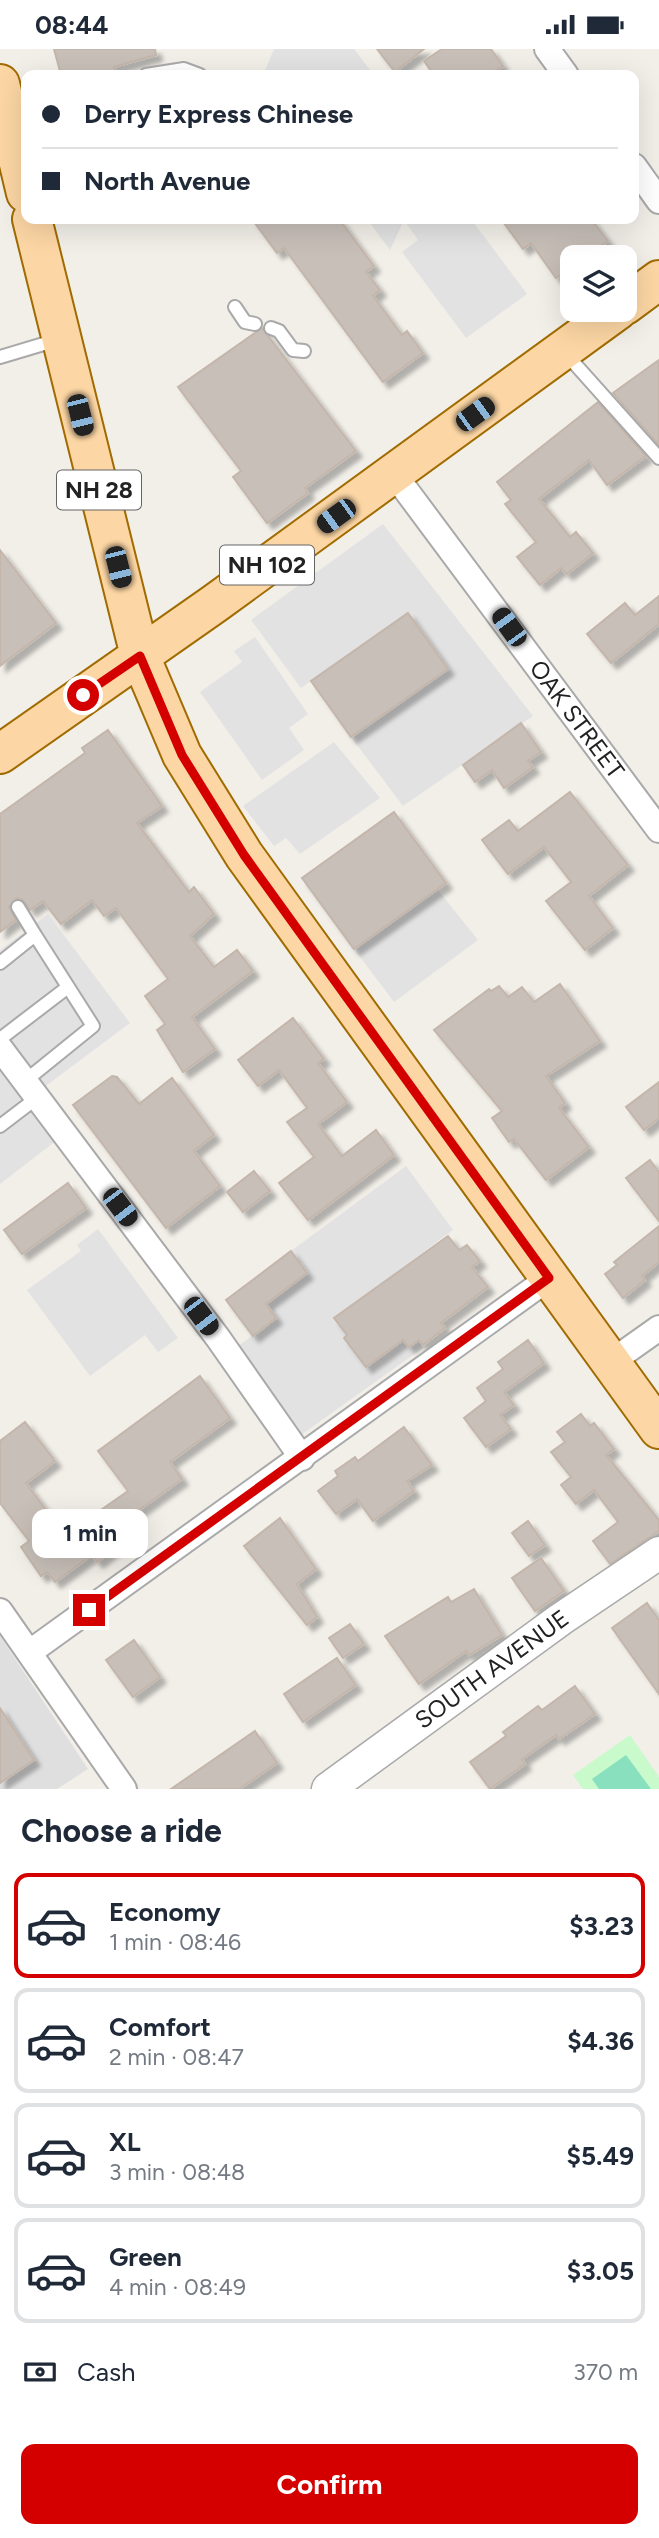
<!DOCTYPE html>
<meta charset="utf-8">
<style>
body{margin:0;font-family:Figtree,sans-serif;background:#f2f2f3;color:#1f2937;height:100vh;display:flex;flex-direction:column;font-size:26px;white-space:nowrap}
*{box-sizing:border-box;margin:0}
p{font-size:23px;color:#747a83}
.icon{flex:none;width:38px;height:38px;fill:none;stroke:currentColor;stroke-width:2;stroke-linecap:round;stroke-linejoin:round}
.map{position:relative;height:1740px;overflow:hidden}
.sheet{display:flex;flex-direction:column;background:#fff;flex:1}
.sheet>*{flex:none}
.guide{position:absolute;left:21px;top:21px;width:618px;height:154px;border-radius:14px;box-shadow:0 7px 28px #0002;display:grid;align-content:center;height:154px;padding:0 21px;background:#fff}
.tools{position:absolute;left:560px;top:196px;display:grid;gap:14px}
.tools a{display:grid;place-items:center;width:77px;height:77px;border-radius:14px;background:#fff;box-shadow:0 7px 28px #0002;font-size:35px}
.end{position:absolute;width:32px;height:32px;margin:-16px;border:9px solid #d40000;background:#fff;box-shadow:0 0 0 4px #fff}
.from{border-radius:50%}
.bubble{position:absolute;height:49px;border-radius:14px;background:#fff;box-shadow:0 7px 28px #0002;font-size:23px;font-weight:700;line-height:49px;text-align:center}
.car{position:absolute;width:21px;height:42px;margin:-21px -10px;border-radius:9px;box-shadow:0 0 5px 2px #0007;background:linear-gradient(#222 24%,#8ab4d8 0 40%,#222 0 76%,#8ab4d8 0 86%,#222 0)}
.guide b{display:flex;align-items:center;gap:24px;height:66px;font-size:26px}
.guide b+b{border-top:2px solid #e0e1e3}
.guide i{width:18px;height:18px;background:#1f2937}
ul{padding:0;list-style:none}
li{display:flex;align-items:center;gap:21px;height:105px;margin:0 14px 10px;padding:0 7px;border:4px solid #e0e1e3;border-radius:14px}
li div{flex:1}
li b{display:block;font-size:26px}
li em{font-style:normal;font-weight:700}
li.active{border-color:#d40000}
li>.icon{width:63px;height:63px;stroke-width:1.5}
h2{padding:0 21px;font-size:32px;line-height:84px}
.pay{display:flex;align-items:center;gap:18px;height:77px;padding:0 21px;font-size:26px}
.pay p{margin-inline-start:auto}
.primary-button{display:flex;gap:14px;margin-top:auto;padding:14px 21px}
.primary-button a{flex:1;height:80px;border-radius:14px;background:#d40000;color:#fff;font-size:28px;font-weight:700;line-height:80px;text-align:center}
.status{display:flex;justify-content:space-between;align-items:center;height:49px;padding:0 35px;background:#fff;direction:ltr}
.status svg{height:19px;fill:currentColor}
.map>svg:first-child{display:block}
.residential{fill:#e0dfdf}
.park{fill:#c8facc}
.pitch{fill:#88e0be}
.parking{fill:#e2e2e2}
.building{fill:#c7bfb8;stroke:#c4b6ab;stroke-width:2;filter:url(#shadow)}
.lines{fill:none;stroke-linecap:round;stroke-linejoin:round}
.service-casing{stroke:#a9a9a9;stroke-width:16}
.minor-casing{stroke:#a9a9a9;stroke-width:28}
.tertiary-casing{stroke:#a9a9a9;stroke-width:35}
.primary-casing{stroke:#a06b00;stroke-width:42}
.service{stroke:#fff;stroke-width:12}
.minor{stroke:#fff;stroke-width:24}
.tertiary{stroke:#fff;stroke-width:32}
.primary{stroke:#fcd6a4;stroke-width:38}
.route{stroke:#d40000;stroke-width:9}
.labels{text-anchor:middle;stroke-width:5;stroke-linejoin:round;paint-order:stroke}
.shield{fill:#fff;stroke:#646464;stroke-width:2}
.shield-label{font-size:23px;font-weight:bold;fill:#222}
.street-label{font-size:24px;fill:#222;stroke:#fff}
</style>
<div class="status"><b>08:44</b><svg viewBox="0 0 49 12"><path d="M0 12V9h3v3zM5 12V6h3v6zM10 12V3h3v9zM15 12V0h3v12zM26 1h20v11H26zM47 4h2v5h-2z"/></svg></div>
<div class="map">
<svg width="659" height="1740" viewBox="0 0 659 1740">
<defs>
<filter id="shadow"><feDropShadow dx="6" dy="6" stdDeviation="2" flood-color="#0004"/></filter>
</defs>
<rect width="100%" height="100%" fill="#f2efe9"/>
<path class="residential" d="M 0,1587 L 88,1720 L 57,1740 L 0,1740 Z"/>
<path class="park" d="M 630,1686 L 659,1728 L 659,1740 L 583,1740 L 573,1726 Z"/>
<path class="pitch" d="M 626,1706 L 651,1740 L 599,1740 L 592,1730 Z"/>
<path class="parking" d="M 274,0 L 354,0 L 374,26 L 263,26 Z
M 367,170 L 471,170 L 527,245 L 466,289 L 402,203 L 418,191 L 404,171 L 390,201 Z
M 383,475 L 533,667 L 403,757 L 351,688 L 447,620 L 408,564 L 301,639 L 251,571 Z
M 255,588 L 308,665 L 289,679 L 304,701 L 262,731 L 200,643 L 242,613 L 234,602 Z
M 334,693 L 380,749 L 300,805 L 286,789 L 274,797 L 243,757 Z
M 437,840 L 478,891 L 394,953 L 354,900 Z
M 48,865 L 130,974 L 39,1042 L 0,990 L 0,901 Z
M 0,1017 L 57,1091 L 0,1135 Z
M 406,1117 L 453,1181 L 334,1269 L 347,1286 L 344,1289 L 366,1318 L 403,1291 L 409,1298 L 419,1291 L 424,1298 L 301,1386 L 238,1297 L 276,1270 L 266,1255 L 307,1224 L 291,1202 Z
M 98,1180 L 178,1289 L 158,1303 L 145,1286 L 90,1327 L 27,1241 L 81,1202 L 77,1196 Z"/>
<path class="building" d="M 54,0 L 155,0 L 156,6 L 114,18 L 117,26 L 61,26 Z
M 377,0 L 424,0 L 395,23 Z
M 442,0 L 491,0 L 503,17 L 489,26 L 434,26 L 424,12 Z
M 252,170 L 339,170 L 374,217 L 366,223 L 380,241 L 373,247 L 402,286 L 407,282 L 423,304 L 383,333 L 284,199 L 277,204 Z
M 501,170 L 591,170 L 608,192 L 585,208 L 572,208 L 572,218 L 556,229 L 531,194 L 523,200 Z
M 262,279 L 356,402 L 305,439 L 308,444 L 267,474 L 233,428 L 241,422 L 178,338 Z
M 659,311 L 659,396 L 613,344 Z
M 598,353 L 646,407 L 607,436 L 589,411 L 539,450 L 570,488 L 576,483 L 593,504 L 567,525 L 561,519 L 540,536 L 517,508 L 536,493 L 505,455 L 511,451 L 497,433 Z
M 0,501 L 56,574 L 0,617 Z
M 659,547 L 659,575 L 611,614 L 587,585 L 625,554 L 635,566 Z
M 408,564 L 448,620 L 351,688 L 311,632 Z
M 521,674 L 541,703 L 528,712 L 533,718 L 504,739 L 492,721 L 475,733 L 463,716 Z
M 108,681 L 162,757 L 137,774 L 189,843 L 194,838 L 214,865 L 190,887 L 214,918 L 237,901 L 253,922 L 192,968 L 215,1000 L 183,1023 L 157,981 L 165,975 L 145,947 L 168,930 L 116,859 L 104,867 L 92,851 L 61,875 L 43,852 L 30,861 L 23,851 L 17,849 L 9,858 L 16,871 L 0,883 L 0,765 L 85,704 L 82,699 Z
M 570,743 L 628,816 L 589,847 L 613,879 L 585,901 L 546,852 L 571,833 L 544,798 L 508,825 L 482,791 L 509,771 L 518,782 Z
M 394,763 L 446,834 L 354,900 L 302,829 Z
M 560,935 L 600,992 L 546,1027 L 565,1054 L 559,1059 L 589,1098 L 546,1131 L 514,1090 L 509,1093 L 492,1069 L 502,1062 L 434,981 L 489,940 L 491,942 L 499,937 L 508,948 L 522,938 L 534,953 Z
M 293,969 L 324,1010 L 318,1014 L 347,1053 L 318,1075 L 342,1107 L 376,1081 L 394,1106 L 308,1171 L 279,1134 L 314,1108 L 287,1073 L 307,1059 L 279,1021 L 258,1037 L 238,1011 Z
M 112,1027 L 117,1028 L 139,1055 L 172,1029 L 214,1086 L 194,1102 L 220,1137 L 166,1179 L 73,1056 Z
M 659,1033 L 659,1069 L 644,1081 L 626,1058 Z
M 650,1111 L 659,1123 L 659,1172 L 626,1129 Z
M 254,1122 L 270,1142 L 243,1163 L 227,1143 Z
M 68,1134 L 86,1159 L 22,1205 L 4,1181 Z
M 659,1177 L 659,1213 L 642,1227 L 645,1231 L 623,1249 L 605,1225 L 617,1216 L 614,1213 Z
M 448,1187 L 459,1201 L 467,1196 L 480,1212 L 472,1218 L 488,1238 L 441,1274 L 445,1279 L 423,1296 L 419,1291 L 409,1298 L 403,1291 L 366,1318 L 344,1289 L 347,1286 L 334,1269 Z
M 291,1202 L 307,1224 L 266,1255 L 276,1269 L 253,1287 L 226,1251 Z
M 528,1291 L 544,1314 L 504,1343 L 514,1356 L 500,1366 L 511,1380 L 486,1398 L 464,1369 L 486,1352 L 477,1339 L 503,1320 L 498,1313 Z
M 200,1327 L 230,1369 L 170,1413 L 182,1430 L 135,1464 L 138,1469 L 129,1475 L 136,1483 L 97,1513 L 92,1506 L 55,1533 L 47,1523 L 41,1527 L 21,1498 L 29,1492 L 0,1454 L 0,1392 L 25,1373 L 55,1412 L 26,1434 L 65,1486 L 128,1442 L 98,1402 Z
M 581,1365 L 590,1377 L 594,1374 L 614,1400 L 606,1406 L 659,1471 L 659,1482 L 610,1515 L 593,1492 L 618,1473 L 594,1441 L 576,1455 L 561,1436 L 571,1428 L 551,1403 L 565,1393 L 557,1383 Z
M 404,1378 L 432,1416 L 407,1432 L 414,1442 L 373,1472 L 357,1450 L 336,1465 L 318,1442 L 338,1427 L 335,1422 L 355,1408 L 358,1412 Z
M 280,1469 L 316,1520 L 297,1535 L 317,1568 L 307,1576 L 244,1497 Z
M 528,1472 L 545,1496 L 529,1507 L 512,1484 Z
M 541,1509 L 564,1542 L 535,1562 L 512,1529 Z
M 474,1540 L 502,1586 L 469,1606 L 466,1602 L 419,1635 L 385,1587 L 448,1548 L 451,1553 Z
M 647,1554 L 659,1571 L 659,1645 L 612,1579 Z
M 350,1575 L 364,1595 L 343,1609 L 329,1589 Z
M 134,1591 L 160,1628 L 133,1648 L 106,1611 Z
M 337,1609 L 356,1636 L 303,1673 L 284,1645 Z
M 575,1637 L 595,1665 L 559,1690 L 556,1686 L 522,1710 L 525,1715 L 490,1740 L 470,1713 L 506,1687 L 503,1683 L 538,1657 L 542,1661 Z
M 0,1659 L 34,1711 L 0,1734 Z
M 255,1682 L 277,1714 L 239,1740 L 171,1740 Z"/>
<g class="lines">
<defs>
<path id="service" d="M 146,26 L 184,20 L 200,26
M 235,258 L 245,273 L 255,275
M 271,279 L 279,282 L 293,301 L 304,302
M 566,305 L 659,409
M 0,308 L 57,291
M 18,858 L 35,886
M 0,914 L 35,886 L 93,977 L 25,1032
M 0,990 L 68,938
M 0,1077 L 38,1048"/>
<g id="minor">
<path d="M 547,0 L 566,26"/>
<path d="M 634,117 L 659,152"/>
<path id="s1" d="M 394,425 L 659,781"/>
<path d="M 0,999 L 218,1289 L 302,1409"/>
<path d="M 611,1313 L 659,1279"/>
<path d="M 0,1562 L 124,1740"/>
<path d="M 30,1603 L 549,1229"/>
</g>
<g id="tertiary">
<path id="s2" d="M 328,1740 L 561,1570 L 659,1504"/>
</g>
<path id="primary" d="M 0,35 L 26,144
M 32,170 L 140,607 L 182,706 L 244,806 L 659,1380
M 625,256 L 659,231
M 0,705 L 214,555 L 618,261"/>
</defs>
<use href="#service" class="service-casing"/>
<use href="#minor" class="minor-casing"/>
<use href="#tertiary" class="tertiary-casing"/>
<use href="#primary" class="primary-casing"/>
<use href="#service" class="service"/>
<use href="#minor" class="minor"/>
<use href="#tertiary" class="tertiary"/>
<use href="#primary" class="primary"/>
</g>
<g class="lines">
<path class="route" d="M 83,646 L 140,607 L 182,706 L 244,806 L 549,1229 L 89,1561"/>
</g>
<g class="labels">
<g class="shield">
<rect x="57" y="421.5" width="84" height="39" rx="5"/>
<rect x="220" y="496.5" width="94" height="39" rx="5"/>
</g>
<g class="shield-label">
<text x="99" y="449">NH 28</text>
<text x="267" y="524">NH 102</text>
</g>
<g class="street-label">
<text dy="8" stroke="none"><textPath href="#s1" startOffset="306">OAK STREET</textPath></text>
<text dy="8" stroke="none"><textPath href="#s2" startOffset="203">SOUTH AVENUE</textPath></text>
</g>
</g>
</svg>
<div class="tools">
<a><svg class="icon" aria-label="layers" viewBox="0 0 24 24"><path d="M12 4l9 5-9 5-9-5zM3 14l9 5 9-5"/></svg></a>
</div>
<i class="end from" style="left:83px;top:646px"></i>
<i class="end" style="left:89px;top:1561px"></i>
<div class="bubble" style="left:32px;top:1460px;width:116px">1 min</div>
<i class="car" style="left:475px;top:365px;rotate:54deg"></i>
<i class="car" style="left:80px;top:366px;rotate:166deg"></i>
<i class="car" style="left:336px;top:467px;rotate:234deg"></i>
<i class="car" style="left:118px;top:518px;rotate:166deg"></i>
<i class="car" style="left:509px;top:578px;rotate:324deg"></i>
<i class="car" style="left:120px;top:1158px;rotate:143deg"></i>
<i class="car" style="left:201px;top:1267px;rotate:143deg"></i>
<div class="guide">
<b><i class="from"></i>Derry Express Chinese</b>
<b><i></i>North Avenue</b>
</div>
</div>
<section class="sheet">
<h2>Choose a ride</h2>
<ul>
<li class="active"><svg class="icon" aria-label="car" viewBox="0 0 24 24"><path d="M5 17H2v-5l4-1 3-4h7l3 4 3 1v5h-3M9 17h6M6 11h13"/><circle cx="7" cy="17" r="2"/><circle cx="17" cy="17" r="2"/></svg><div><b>Economy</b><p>1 min · 08:46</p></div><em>$3.23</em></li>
<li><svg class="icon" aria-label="car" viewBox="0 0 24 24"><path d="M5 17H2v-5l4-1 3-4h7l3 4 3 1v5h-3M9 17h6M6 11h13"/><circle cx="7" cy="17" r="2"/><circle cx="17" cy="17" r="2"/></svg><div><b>Comfort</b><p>2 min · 08:47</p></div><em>$4.36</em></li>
<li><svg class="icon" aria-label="car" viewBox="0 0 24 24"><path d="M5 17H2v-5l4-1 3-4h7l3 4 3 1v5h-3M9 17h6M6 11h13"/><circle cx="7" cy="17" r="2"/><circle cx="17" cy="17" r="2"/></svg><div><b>XL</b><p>3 min · 08:48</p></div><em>$5.49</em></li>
<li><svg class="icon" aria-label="car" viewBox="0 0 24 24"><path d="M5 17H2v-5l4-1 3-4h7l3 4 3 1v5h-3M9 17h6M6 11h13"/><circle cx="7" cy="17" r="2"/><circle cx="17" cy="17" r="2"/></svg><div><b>Green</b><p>4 min · 08:49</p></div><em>$3.05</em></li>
</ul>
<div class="pay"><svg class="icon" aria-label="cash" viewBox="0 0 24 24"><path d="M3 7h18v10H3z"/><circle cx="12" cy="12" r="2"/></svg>Cash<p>370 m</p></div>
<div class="primary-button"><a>Confirm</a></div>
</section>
